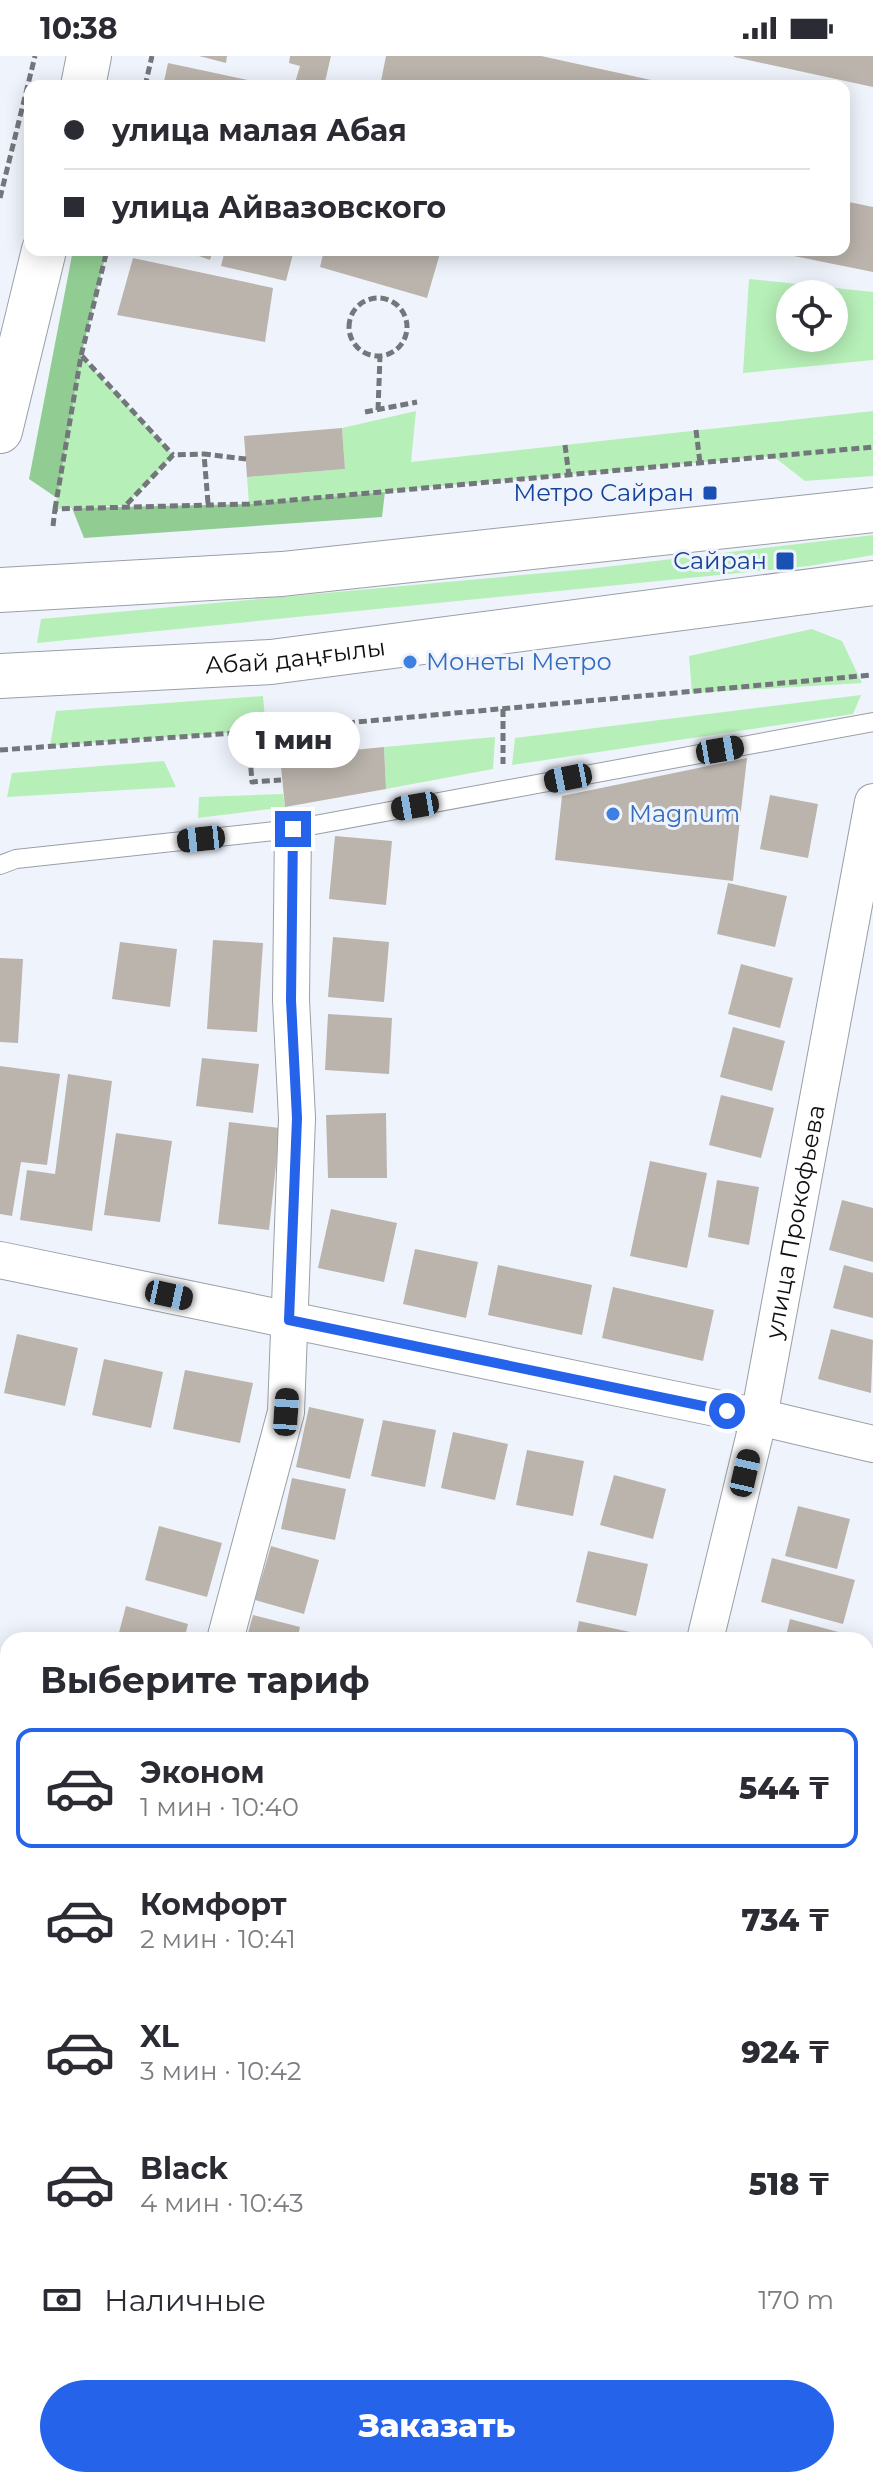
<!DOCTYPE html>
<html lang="ru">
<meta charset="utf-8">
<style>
body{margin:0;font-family:Montserrat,sans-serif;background:#f2f2f3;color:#2b2b33;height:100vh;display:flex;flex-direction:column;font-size:30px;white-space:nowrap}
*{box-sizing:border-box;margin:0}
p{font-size:26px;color:#7c7c81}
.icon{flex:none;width:44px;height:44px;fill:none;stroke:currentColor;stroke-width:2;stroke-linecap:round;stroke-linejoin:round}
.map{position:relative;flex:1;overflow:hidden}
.sheet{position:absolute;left:0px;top:1576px;width:874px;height:856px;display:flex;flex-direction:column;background:#fff;border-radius:24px 24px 0 0;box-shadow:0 4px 20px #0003}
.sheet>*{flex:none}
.guide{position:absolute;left:24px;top:24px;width:826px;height:176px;border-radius:16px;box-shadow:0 4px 20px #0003;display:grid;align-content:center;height:176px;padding:0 40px;background:#fff}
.buttons{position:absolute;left:776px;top:224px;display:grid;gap:16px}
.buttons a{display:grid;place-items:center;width:72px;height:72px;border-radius:50%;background:#fff;box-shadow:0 4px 20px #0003;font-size:40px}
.end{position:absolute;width:36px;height:36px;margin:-18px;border:10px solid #2563eb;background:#fff;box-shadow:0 0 0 4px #fff}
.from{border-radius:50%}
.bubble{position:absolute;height:56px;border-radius:28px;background:#fff;box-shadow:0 4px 20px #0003;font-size:26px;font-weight:800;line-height:56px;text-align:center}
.car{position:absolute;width:24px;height:48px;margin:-24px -12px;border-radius:10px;box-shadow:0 0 6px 2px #0007;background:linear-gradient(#222 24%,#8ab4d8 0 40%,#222 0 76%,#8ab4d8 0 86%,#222 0)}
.guide b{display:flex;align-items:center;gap:28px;height:76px;font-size:30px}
.guide b+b{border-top:2px solid #e1e1e2}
.guide i{width:20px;height:20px;background:#2b2b33}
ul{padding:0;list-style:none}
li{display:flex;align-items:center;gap:24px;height:120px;margin:0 16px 12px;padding:0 24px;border:4px solid transparent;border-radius:16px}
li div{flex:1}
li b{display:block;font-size:30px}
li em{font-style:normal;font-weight:800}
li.selected{border-color:#2563eb}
li>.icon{width:72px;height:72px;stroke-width:1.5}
h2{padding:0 40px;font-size:36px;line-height:96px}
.pay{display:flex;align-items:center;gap:20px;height:88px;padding:0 40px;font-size:30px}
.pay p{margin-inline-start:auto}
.cta{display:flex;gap:16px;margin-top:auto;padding:16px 40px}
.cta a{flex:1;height:92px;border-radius:48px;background:#2563eb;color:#fff;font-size:32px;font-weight:800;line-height:92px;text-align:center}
.status{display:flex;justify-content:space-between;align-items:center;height:56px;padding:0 40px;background:#fff;direction:ltr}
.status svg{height:22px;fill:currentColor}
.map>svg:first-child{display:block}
.green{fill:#b7efb8;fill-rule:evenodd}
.forest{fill:#91cd93}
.building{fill:#bbb4ad}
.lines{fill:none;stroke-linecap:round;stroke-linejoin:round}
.lane-casing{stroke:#9a9fa6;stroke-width:20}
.street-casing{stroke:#9a9fa6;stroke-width:38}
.secondary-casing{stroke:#9a9fa6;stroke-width:46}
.path{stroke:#73767b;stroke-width:5;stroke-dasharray:8 4;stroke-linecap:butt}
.lane{stroke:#fff;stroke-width:18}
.street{stroke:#fff;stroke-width:36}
.secondary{stroke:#fff;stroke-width:44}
.route{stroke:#2563eb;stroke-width:10}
.transit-dot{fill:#1a4fb4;stroke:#eff4fc;stroke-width:3}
.shop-dot{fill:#3f7fe0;stroke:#eff4fc;stroke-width:3}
.labels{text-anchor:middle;stroke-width:6;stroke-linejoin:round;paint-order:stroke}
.transit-label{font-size:24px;fill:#164399;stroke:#eff4fc;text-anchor:end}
.street-label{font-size:24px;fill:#0d0f11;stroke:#eff4fc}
.shop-label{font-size:24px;fill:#366cbe;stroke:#eff4fc;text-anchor:start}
</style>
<div class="status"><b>10:38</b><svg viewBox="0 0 49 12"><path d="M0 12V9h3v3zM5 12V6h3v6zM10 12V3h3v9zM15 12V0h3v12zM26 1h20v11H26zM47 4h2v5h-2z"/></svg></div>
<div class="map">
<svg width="873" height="2432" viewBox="0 0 873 2432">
<rect width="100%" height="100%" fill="#eff4fc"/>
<path class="green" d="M 749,223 L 873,236 L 873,304 L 743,317 ZM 790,238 L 834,238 L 834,282 L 790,282 Z
M 81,300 L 173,399 L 126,449 L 55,453 Z
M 416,355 L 411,406 L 873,355 L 873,420 L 805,425 L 773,400 L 249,448 L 247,421 L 345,413 L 342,372 Z
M 873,479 L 873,499 L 809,510 L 37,587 L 41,563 L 588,513 Z
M 812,573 L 842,585 L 862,627 L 692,637 L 689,600 Z
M 861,639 L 853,658 L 512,709 L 515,682 Z
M 263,640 L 266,674 L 50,690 L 56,655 Z
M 495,681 L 493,713 L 386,733 L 384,691 Z
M 164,705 L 176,731 L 7,741 L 12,717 Z
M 283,738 L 285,751 L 198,762 L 199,741 Z"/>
<path class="forest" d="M 73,194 L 107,194 L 81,300 L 57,442 L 29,423 Z
M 385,436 L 382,461 L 84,482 L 72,452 L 249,448 Z"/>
<path class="building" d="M 199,0 L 227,0 L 226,7 Z
M 290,0 L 331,0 L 324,30 L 294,30 L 300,10 L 289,7 Z
M 386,0 L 541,0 L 674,29 L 380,30 Z
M 734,0 L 873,0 L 873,31 L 734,1 Z
M 168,7 L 271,29 L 271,30 L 163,30 Z
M 844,145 L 873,151 L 873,216 L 784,198 L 785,194 L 844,194 Z
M 182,194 L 213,194 L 210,204 Z
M 225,194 L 294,194 L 286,225 L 221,210 Z
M 324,194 L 441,194 L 427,242 L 320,211 Z
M 133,202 L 273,232 L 265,286 L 117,259 Z
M 342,372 L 345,413 L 247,421 L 244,380 Z
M 384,691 L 386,733 L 285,751 L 280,701 Z
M 747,702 L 733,825 L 555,804 L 562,740 Z
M 770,739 L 818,748 L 808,802 L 760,793 Z
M 335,780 L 392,785 L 386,849 L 329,843 Z
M 728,827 L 787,840 L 775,891 L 717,878 Z
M 333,881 L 389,886 L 384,946 L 328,941 Z
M 213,884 L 263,887 L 257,976 L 207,973 Z
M 120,886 L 177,893 L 170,951 L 112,943 Z
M 0,902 L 23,903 L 18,987 L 0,986 Z
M 741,908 L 793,922 L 780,972 L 728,958 Z
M 328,958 L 392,962 L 389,1018 L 325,1014 Z
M 733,971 L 785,985 L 772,1035 L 720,1021 Z
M 202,1002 L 259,1008 L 253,1057 L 196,1050 Z
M 0,1010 L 60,1018 L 47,1109 L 21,1106 L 12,1160 L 0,1158 Z
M 68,1018 L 112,1025 L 92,1175 L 20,1164 L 27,1114 L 55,1118 Z
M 721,1039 L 774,1052 L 761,1102 L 709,1089 Z
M 386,1057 L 387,1122 L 328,1122 L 326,1059 Z
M 229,1066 L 280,1072 L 269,1174 L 218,1168 Z
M 116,1077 L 172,1085 L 160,1166 L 104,1159 Z
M 650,1105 L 707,1117 L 687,1212 L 630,1200 Z
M 717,1124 L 759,1131 L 749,1189 L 708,1181 Z
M 842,1144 L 873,1152 L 873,1206 L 829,1194 Z
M 331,1153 L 397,1167 L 384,1226 L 318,1212 Z
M 415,1193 L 478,1206 L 466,1262 L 403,1248 Z
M 498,1209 L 592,1229 L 582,1279 L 488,1259 Z
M 844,1209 L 873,1217 L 873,1262 L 833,1252 Z
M 613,1231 L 714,1254 L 703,1305 L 602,1282 Z
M 831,1273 L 873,1284 L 871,1337 L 818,1323 Z
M 17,1278 L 78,1292 L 65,1350 L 4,1337 Z
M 104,1303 L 163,1316 L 151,1372 L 92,1359 Z
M 185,1314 L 253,1327 L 240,1387 L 173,1373 Z
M 309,1351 L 364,1363 L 350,1423 L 296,1411 Z
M 383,1364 L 436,1374 L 425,1431 L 371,1420 Z
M 453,1376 L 508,1388 L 495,1444 L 441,1432 Z
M 527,1394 L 584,1405 L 573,1460 L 516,1449 Z
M 614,1419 L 666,1433 L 653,1483 L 600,1469 Z
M 292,1422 L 346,1433 L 335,1484 L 281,1473 Z
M 798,1450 L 850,1463 L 837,1513 L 785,1500 Z
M 159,1470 L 222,1487 L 207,1541 L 145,1524 Z
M 271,1490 L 319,1504 L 304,1558 L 255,1544 Z
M 588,1495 L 648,1508 L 636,1560 L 576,1546 Z
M 772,1502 L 855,1524 L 843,1568 L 761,1546 Z
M 126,1550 L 188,1568 L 184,1584 L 117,1584 Z
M 253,1559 L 300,1571 L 297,1584 L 246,1584 Z
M 790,1563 L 842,1577 L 840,1584 L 785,1584 Z
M 579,1565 L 644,1579 L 643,1584 L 575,1584 Z
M 866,1639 L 873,1641 L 867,1672 L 866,1672 Z
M 5,2076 L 8,2076 L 8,2132 L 0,2131 Z
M 0,2147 L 8,2149 L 8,2214 L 0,2213 Z
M 1,2389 L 8,2390 L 8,2424 L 49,2424 L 47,2432 L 0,2432 Z
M 100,2424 L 158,2424 L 156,2432 L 98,2432 Z
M 184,2424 L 226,2424 L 238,2427 L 236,2432 L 182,2432 Z
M 360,2424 L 424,2424 L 422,2432 L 359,2432 Z
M 585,2424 L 657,2424 L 655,2432 L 583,2432 Z"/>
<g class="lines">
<defs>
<path id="lane" d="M 0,809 L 16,803 L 293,773 L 873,666"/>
<g id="street">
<path d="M 0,1204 L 759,1361 L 873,1388"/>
<path d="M 225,1584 L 286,1356 L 297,1062 L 291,944 L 293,773"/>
<path id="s1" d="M 705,1584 L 759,1361 L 873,746"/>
<path d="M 503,2432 L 505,2424"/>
</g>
<g id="secondary">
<path d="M 83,30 L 89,0"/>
<path d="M 0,375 L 44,194"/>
<path d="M 0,534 L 282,518 L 873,454"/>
<path id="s2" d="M 0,620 L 271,606 L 873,527"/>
</g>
</defs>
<use href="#lane" class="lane-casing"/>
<use href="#street" class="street-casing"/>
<use href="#secondary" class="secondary-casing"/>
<path class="path" d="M 145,30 L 152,0
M 0,142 L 35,0
M349 271a29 29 0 1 1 58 0a29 29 0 1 1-58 0Z
M 82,300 L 173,399
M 378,354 L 380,300
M 365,356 L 417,346
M 696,374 L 700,407
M 565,389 L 569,420
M 208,447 L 204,398 L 246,403
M 127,448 L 173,399 L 204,398
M 55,453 L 81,300 L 107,194
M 53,470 L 55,453 L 249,448 L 873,391
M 503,653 L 503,708
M 248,676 L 252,726 L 281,724
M 0,694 L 248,676 L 871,619
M 47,2432 L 49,2424"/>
<use href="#lane" class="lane"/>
<use href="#street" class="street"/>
<use href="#secondary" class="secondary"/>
</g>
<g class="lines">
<path class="route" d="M 293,773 L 291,944 L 297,1062 L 289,1264 L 727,1355"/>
</g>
<g class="transit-dot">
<rect x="702" y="429" width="16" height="16" rx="4"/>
<rect x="775" y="495" width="20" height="20" rx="4"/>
</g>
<g class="shop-dot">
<circle cx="410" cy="606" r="8"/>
<circle cx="613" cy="758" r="8"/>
</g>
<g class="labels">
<g class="transit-label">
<text x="694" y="445">Метро Сайран</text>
<text x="767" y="513">Сайран</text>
</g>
<g class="street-label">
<text dy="8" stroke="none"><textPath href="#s2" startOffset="296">Абай даңғылы</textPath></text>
<text dy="8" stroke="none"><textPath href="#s1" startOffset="428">улица Прокофьева</textPath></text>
</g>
<g class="shop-label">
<text x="426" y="614">Монеты Метро</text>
<text x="629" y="766">Magnum</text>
</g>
</g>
</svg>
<div class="buttons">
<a><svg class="icon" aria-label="locate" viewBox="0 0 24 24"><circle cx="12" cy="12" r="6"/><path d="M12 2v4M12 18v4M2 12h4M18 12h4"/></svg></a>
</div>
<i class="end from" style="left:727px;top:1355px"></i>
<i class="end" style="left:293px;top:773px"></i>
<div class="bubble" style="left:228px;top:656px;width:132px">1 мин</div>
<i class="car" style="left:720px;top:694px;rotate:80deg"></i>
<i class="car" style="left:568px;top:722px;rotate:259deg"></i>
<i class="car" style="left:415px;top:750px;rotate:260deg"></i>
<i class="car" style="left:201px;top:783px;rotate:264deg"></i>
<i class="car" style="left:169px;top:1239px;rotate:102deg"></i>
<i class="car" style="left:286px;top:1356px;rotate:4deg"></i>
<i class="car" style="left:745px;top:1417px;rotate:13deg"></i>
<div class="guide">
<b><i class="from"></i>улица малая Абая</b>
<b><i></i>улица Айвазовского</b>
</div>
<section class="sheet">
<h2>Выберите тариф</h2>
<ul>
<li class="selected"><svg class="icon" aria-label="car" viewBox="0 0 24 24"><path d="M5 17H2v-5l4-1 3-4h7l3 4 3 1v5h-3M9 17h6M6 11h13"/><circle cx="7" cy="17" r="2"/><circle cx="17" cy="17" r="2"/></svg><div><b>Эконом</b><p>1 мин · 10:40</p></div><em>544 ₸</em></li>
<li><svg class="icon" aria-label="car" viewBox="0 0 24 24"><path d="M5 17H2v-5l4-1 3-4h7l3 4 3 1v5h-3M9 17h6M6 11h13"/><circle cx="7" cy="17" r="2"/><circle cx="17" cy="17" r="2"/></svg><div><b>Комфорт</b><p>2 мин · 10:41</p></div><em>734 ₸</em></li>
<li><svg class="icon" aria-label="car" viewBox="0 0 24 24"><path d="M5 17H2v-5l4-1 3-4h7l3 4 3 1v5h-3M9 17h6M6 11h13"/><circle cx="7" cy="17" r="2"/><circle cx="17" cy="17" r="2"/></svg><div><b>XL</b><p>3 мин · 10:42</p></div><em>924 ₸</em></li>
<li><svg class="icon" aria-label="car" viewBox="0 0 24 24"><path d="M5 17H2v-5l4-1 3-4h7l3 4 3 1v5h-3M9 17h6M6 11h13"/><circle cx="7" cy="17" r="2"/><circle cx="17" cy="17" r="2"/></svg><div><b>Black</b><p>4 мин · 10:43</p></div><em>518 ₸</em></li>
</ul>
<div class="pay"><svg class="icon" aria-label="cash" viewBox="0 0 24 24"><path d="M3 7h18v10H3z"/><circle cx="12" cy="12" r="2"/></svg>Наличные<p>170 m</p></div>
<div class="cta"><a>Заказать</a></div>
</section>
</div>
